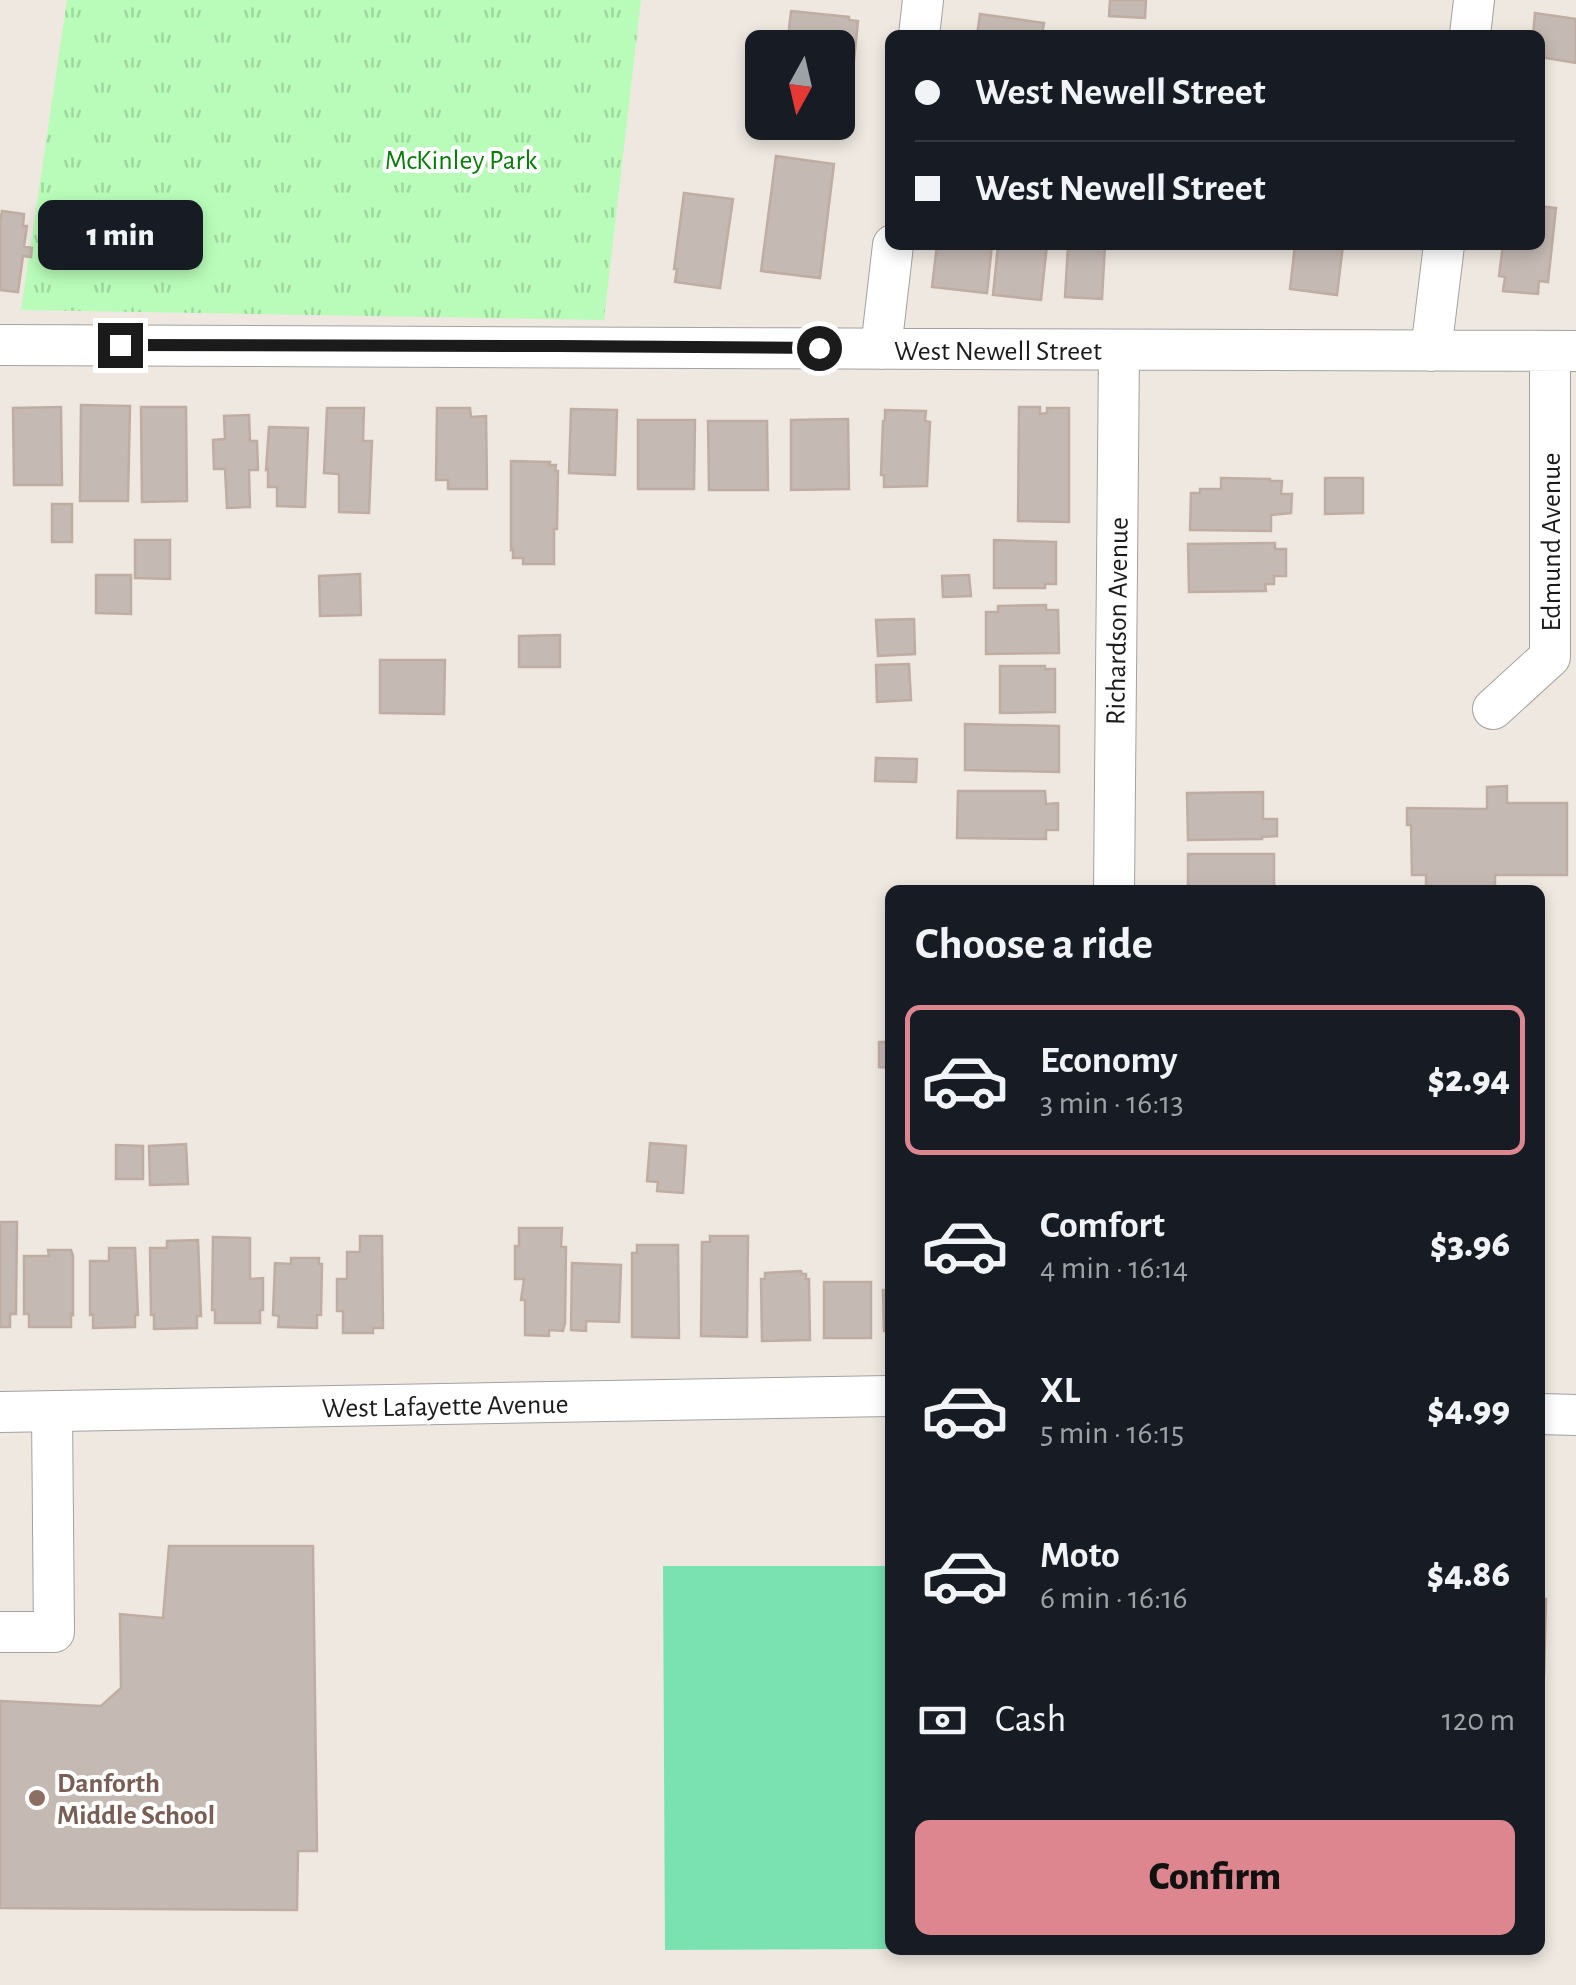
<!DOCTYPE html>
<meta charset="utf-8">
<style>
body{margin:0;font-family:"Alegreya Sans",sans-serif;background:#242831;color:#f1f3f6;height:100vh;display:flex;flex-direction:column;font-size:38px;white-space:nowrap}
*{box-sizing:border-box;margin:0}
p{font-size:32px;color:#9ea1a6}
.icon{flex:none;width:55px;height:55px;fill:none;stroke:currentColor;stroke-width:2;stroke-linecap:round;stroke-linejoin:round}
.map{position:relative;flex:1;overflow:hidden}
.details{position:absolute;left:885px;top:885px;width:660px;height:1070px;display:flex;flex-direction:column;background:#171b24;border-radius:15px;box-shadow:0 5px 15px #0003}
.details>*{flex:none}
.hud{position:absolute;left:885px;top:30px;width:660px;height:220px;border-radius:15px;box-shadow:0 5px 15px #0003;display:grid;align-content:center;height:220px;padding:0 30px;background:#171b24}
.needle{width:65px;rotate:188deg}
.tools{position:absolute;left:745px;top:30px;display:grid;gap:20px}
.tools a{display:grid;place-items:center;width:110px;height:110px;border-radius:15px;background:#171b24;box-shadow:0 5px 15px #0003;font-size:50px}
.end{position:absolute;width:45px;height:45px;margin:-22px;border:12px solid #1b1b1b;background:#fff;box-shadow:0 0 0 5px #fff}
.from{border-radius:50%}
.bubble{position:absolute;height:70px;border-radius:15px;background:#171b24;box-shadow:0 5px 15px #0003;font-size:32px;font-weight:800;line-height:70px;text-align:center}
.hud b{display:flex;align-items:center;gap:35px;height:95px;font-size:38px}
.hud b+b{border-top:2px solid #363941}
.hud i{width:25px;height:25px;background:#f1f3f6}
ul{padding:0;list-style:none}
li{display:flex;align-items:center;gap:30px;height:150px;margin:0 20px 15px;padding:0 10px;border:5px solid transparent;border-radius:15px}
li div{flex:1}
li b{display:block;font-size:38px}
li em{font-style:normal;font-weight:800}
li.active{border-color:#de868f}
li>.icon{width:90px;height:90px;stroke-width:1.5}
h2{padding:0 30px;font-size:45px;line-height:120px}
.pay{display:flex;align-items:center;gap:25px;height:110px;padding:0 30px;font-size:38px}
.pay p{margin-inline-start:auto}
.cta{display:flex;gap:20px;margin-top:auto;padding:20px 30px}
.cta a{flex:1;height:115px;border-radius:15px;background:#de868f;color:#111;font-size:40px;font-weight:800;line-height:115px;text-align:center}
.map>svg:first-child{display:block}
.park{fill:url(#park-tufts)}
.pitch{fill:#79e2b0}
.building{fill:#c5b9b3;stroke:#c0ada2;stroke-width:2.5}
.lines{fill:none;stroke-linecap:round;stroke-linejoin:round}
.minor-casing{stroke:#a2a2a2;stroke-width:42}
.minor{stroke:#fff;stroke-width:40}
.route{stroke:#1b1b1b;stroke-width:12}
.education-dot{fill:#8d6e63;stroke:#fff;stroke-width:4}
.labels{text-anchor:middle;stroke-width:8;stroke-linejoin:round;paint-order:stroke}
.park-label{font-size:28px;fill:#067d06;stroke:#fff}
.street-label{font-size:28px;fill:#1b1b1b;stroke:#fff}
.education-label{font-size:28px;font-weight:bold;fill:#785e54;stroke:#fff;text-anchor:start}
</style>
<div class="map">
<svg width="1576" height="1985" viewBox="0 0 1576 1985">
<defs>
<pattern id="park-tufts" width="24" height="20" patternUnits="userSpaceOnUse" patternTransform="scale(2.5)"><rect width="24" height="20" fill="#b9fcb9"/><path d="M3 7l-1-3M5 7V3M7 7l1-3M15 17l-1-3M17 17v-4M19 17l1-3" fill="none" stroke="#9ed79e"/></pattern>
</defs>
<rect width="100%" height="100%" fill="#eee8e0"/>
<path class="park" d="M 67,0 L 641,0 L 604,320 L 21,310 Z"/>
<path class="pitch" d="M 663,1566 L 890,1566 L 890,1949 L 665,1950 Z"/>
<path class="building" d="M 1110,0 L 1146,0 L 1145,18 L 1109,16 Z
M 791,11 L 849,17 L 849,20 L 858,21 L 854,60 L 838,58 L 838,48 L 787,48 Z
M 1535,13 L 1576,19 L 1576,63 L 1540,57 L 1540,35 L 1533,35 Z
M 980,14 L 1044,23 L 1042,35 L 977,35 Z
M 756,85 L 762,86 L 762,110 L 753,108 Z
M 776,156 L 834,164 L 820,278 L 761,271 Z
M 684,193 L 733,199 L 720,288 L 675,282 L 677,269 L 674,269 Z
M 1540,206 L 1556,208 L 1548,282 L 1539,281 L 1538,294 L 1503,291 L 1505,277 L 1499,276 L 1503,245 L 1540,245 Z
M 2,211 L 24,214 L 23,226 L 27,226 L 24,246 L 32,248 L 31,257 L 23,256 L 18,292 L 0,290 L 0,222 Z
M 937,245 L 992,245 L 987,293 L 932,287 Z
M 998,245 L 1047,245 L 1041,300 L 993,295 Z
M 1068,245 L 1105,245 L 1102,299 L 1065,297 Z
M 1295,245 L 1343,245 L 1337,295 L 1290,289 Z
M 81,405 L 130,406 L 128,501 L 80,501 Z
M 61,407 L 62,485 L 14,485 L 13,408 Z
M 141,407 L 186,407 L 187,501 L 142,502 Z
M 1019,407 L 1040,407 L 1040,414 L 1047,413 L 1047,408 L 1069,408 L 1069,522 L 1018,521 Z
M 327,408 L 364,408 L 363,441 L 372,441 L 369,513 L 339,512 L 339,474 L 324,473 Z
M 437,408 L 470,408 L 471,417 L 486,416 L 487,489 L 448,489 L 448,480 L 436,480 Z
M 571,409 L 617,410 L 615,475 L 569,473 Z
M 885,410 L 926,411 L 925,421 L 930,422 L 927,486 L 884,487 L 884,475 L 881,475 L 883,421 L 885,421 Z
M 249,415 L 250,441 L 257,441 L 258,470 L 249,470 L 250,507 L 227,508 L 225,469 L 214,469 L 213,440 L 225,439 L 224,416 Z
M 848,419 L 849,489 L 791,490 L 791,420 Z
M 638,420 L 695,420 L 694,489 L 638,489 Z
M 708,421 L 767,421 L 768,490 L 709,490 Z
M 269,427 L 308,428 L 305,507 L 277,506 L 277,487 L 268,487 L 268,469 L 266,470 Z
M 511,461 L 550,462 L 549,465 L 556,465 L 555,471 L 558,471 L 557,529 L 554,529 L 554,564 L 523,564 L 523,558 L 513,558 L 513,549 L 511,550 Z
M 1221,478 L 1270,479 L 1270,481 L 1282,481 L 1281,494 L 1292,494 L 1291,513 L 1271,515 L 1271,531 L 1190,530 L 1191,493 L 1200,493 L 1200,489 L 1221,489 Z
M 1325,478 L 1363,478 L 1363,513 L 1325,514 Z
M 52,504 L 72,504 L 72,542 L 52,542 Z
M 135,540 L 170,540 L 170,579 L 135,578 Z
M 994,540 L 1056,542 L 1056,584 L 1045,584 L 1045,588 L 994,588 Z
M 1275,543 L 1275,549 L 1286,549 L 1286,576 L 1274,576 L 1274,584 L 1265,584 L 1266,591 L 1189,592 L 1188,544 Z
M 360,574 L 361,615 L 320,616 L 319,576 Z
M 96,575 L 131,575 L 131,614 L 96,613 Z
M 969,575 L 971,596 L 943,597 L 942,576 Z
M 1046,605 L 1046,610 L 1058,610 L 1059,653 L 986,654 L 986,612 L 998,612 L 998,606 Z
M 914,619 L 915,654 L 878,656 L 876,620 Z
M 560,635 L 560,667 L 519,667 L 519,636 Z
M 380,660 L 445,660 L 444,714 L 380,713 Z
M 909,664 L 911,700 L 877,702 L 876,665 Z
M 1000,666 L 1045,666 L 1045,669 L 1055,669 L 1055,712 L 1000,713 Z
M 965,724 L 1059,726 L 1059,772 L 965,770 Z
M 876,758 L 917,759 L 916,782 L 875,781 Z
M 1507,786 L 1507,803 L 1567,803 L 1567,875 L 1495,875 L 1495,890 L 1426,890 L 1426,875 L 1412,875 L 1411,825 L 1407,825 L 1407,808 L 1487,809 L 1487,787 Z
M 958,791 L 1045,791 L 1046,804 L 1058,803 L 1058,830 L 1046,830 L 1046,839 L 957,838 Z
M 1263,792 L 1263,819 L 1277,819 L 1277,836 L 1262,837 L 1262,839 L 1188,840 L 1187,793 Z
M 1188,854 L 1274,854 L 1274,890 L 1188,890 Z
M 879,1042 L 890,1042 L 890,1068 L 879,1067 Z
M 650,1143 L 686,1146 L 683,1193 L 657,1191 L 658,1182 L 647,1181 Z
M 186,1144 L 188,1184 L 150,1185 L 149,1146 Z
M 116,1145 L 143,1146 L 143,1179 L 116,1179 Z
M 0,1222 L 17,1222 L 16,1314 L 10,1314 L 10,1327 L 0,1327 Z
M 519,1228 L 562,1228 L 561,1247 L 566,1247 L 565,1323 L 563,1331 L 549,1330 L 549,1336 L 525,1335 L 525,1300 L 521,1300 L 524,1279 L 515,1279 L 515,1246 L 519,1246 Z
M 360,1236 L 382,1236 L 383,1328 L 373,1328 L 373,1333 L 343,1333 L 343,1311 L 337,1311 L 337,1279 L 347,1279 L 347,1252 L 360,1252 Z
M 710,1236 L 748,1236 L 747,1337 L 701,1336 L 702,1242 L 710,1242 Z
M 213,1237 L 250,1238 L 250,1279 L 263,1278 L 263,1310 L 260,1310 L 260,1323 L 215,1323 L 215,1310 L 212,1310 Z
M 198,1240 L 201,1316 L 197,1316 L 197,1328 L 154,1329 L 154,1315 L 151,1315 L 150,1248 L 167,1248 L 167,1241 Z
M 637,1245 L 678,1245 L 679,1338 L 632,1337 L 632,1253 L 637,1253 Z
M 109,1248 L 135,1248 L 138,1315 L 135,1315 L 135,1327 L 93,1328 L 93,1314 L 90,1315 L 90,1261 L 109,1261 Z
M 48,1250 L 71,1250 L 73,1256 L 73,1315 L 71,1314 L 71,1327 L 29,1327 L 29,1314 L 24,1314 L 24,1256 L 49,1256 Z
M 291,1258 L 319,1258 L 319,1264 L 322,1264 L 321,1315 L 317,1315 L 317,1328 L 278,1327 L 279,1316 L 273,1315 L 275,1263 L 291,1264 Z
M 572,1263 L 621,1265 L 619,1322 L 586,1321 L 586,1331 L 571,1330 Z
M 801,1271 L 802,1274 L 806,1274 L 806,1279 L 809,1279 L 810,1340 L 762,1341 L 761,1279 L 765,1279 L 765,1273 Z
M 824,1282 L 871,1282 L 871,1338 L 824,1338 Z
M 883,1290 L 890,1290 L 890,1331 L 884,1331 Z
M 169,1546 L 313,1546 L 317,1851 L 298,1851 L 297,1910 L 0,1908 L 0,1701 L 101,1706 L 121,1688 L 120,1614 L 163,1618 Z
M 1540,1599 L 1546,1599 L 1544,1675 L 1540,1675 Z"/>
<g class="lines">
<defs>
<path id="minor" d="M 919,35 L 923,0
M 1470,35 L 1474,0
M 0,345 C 525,345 1051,352 1576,351
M 881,349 L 893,245
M 1431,351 L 1444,245
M 1493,709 L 1550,657 L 1550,351
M 1114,890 L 1119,351
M 0,1412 L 890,1396
M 1540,1414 L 1576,1415
M 0,1632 L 54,1632 L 52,1412"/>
</defs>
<use href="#minor" class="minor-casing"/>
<use href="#minor" class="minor"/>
</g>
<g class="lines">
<path class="route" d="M 120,345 L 558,346 L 819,348"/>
</g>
<circle class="education-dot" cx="37" cy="1798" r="10"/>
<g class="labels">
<g class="park-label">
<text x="461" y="169">McKinley Park</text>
</g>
<g class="street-label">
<text x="998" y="360">West Newell Street</text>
<text transform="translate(1550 542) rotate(-90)" y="10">Edmund Avenue</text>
<text transform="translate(1116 621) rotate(-89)" y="10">Richardson Avenue</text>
<text transform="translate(445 1405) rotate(-1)" y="10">West Lafayette Avenue</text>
</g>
<g class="education-label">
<text x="57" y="1792">Danforth<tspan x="57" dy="32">Middle School</tspan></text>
</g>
</g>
</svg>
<div class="tools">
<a><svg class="needle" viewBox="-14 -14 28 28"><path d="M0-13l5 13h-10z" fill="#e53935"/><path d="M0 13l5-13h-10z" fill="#9ea1a6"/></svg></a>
</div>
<i class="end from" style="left:819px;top:348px"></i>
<i class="end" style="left:120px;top:345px"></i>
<div class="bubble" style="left:38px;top:200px;width:165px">1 min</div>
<div class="hud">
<b><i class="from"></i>West Newell Street</b>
<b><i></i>West Newell Street</b>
</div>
<section class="details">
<h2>Choose a ride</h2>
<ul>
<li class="active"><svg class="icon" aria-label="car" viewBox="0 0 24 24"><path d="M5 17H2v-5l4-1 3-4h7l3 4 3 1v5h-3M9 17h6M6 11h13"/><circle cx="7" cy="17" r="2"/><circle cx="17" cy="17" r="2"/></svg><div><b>Economy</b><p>3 min · 16:13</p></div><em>$2.94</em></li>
<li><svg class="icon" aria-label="car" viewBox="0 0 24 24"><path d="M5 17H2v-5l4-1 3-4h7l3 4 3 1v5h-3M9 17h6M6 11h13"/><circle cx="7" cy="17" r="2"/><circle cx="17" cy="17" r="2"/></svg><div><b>Comfort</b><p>4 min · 16:14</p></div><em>$3.96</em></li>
<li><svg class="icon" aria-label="car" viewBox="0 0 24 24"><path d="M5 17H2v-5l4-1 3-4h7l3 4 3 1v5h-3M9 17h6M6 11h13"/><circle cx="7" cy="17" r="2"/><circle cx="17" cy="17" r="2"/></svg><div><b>XL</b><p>5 min · 16:15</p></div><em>$4.99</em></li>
<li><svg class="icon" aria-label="car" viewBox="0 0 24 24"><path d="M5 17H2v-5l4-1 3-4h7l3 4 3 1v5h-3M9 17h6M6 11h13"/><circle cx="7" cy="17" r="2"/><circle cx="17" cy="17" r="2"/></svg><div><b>Moto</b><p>6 min · 16:16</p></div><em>$4.86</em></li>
</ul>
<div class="pay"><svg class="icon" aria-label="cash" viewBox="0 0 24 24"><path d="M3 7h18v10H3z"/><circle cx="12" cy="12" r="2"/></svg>Cash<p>120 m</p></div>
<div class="cta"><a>Confirm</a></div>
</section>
</div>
